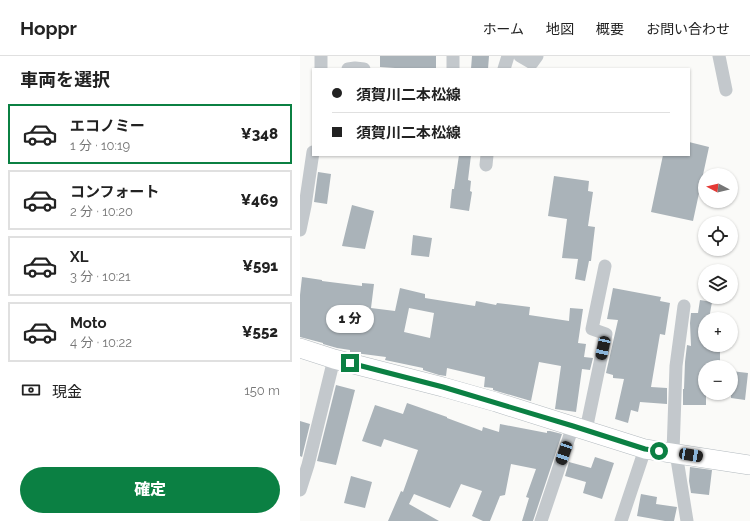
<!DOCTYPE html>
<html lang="ja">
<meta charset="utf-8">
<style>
body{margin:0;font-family:Raleway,"Noto Sans JP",sans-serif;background:#f2f2f2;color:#222;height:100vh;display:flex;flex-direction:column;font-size:15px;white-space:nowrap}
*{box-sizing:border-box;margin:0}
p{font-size:13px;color:#767676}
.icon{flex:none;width:22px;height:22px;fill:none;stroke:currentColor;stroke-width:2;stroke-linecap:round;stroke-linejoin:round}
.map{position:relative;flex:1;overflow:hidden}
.sheet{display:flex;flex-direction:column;background:#fff;width:300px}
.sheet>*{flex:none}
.banner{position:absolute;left:12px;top:12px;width:378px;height:88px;border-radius:0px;box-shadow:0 1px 3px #0004;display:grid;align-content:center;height:88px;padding:0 20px;background:#fff}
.needle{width:26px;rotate:277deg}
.buttons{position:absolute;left:398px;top:112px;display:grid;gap:8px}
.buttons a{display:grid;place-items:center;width:40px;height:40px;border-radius:50%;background:#fff;box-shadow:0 1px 3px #0004;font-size:20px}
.end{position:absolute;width:18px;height:18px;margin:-9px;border:5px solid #0b8043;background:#fff;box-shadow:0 0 0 2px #fff}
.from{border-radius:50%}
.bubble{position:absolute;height:28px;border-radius:14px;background:#fff;box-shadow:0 1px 3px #0004;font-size:13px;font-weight:800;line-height:28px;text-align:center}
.car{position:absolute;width:12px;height:24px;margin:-12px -6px;border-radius:5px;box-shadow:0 0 3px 1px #0007;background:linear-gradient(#222 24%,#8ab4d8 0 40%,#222 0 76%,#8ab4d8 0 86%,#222 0)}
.banner b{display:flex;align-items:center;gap:14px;height:38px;font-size:15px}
.banner b+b{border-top:1px solid #e0e0e0}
.banner i{width:10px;height:10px;background:#222}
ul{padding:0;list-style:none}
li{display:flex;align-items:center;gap:12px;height:60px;margin:0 8px 6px;padding:0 12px;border:2px solid #e0e0e0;border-radius:0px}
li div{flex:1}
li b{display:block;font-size:15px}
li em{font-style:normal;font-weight:800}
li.on{border-color:#0b8043}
li>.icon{width:36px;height:36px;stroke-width:1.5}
h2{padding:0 20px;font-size:18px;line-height:48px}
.pay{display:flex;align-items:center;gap:10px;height:44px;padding:0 20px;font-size:15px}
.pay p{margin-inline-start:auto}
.primary-button{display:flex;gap:8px;margin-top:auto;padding:8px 20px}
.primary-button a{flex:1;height:46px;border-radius:24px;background:#0b8043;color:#fff;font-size:16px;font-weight:800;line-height:46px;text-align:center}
header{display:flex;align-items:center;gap:24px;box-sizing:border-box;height:56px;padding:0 20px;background:#fff;border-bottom:1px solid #e0e0e0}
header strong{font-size:19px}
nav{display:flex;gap:22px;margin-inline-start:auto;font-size:14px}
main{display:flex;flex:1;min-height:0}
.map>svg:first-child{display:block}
.building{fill:#aab3b9;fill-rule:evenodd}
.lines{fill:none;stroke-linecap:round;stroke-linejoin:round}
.secondary-casing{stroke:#b3babf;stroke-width:20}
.street{stroke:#c3c8cc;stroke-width:13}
.secondary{stroke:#fff;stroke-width:19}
.route{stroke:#0b8043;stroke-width:5}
</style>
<header>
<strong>Hoppr</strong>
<nav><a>ホーム</a><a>地図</a><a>概要</a><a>お問い合わせ</a></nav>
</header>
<main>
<section class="sheet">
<h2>車両を選択</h2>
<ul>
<li class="on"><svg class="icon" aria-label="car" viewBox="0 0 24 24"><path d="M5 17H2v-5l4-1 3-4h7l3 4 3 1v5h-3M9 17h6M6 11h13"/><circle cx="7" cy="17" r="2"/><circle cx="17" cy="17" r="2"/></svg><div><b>エコノミー</b><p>1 分 · 10:19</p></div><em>¥348</em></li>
<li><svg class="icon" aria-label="car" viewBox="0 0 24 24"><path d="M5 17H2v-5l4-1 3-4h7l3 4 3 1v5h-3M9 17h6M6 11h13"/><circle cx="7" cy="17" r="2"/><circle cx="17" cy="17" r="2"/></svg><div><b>コンフォート</b><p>2 分 · 10:20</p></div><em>¥469</em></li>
<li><svg class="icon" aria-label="car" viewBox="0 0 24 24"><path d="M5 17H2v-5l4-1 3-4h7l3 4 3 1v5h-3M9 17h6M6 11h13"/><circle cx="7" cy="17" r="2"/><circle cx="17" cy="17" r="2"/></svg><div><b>XL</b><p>3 分 · 10:21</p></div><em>¥591</em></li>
<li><svg class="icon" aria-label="car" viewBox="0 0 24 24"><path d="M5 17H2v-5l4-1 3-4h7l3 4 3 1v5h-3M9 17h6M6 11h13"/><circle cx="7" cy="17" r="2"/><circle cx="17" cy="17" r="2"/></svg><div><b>Moto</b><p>4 分 · 10:22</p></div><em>¥552</em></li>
</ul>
<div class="pay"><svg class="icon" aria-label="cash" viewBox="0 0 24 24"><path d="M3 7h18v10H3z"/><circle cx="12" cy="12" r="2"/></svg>現金<p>150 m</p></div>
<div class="primary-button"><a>確定</a></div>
</section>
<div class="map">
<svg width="450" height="465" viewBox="0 0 450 465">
<rect width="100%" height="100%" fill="#fafaf8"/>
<path class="building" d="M 80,0 L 136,0 L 136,13 L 110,13 L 80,11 Z
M 172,0 L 189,0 L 188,13 L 171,13 Z
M 389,86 L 409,91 L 393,165 L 351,156 L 363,99 L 389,99 Z
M 159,99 L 171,99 L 168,124 L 171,125 L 170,135 L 172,136 L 169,155 L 150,152 L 152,133 L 154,133 Z
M 18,116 L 31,118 L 27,148 L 14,146 Z
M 254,120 L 289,125 L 288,135 L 293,136 L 288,170 L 295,171 L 291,205 L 289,205 L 285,225 L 275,223 L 278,203 L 262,202 L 267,163 L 248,160 Z
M 52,149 L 74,155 L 65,193 L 42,190 Z
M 113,179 L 132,182 L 129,201 L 111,199 Z
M 2,221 L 22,224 L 22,225 L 62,230 L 62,227 L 74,228 L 71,252 L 95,255 L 100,232 L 125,238 L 125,242 L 175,250 L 176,245 L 196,249 L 197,247 L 230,251 L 229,259 L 269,265 L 270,252 L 283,253 L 278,287 L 286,288 L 284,301 L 293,302 L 290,314 L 282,313 L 276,356 L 255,353 L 261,310 L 239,306 L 231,345 L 193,334 L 193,332 L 184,331 L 185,321 L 147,312 L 146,320 L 139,319 L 123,314 L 123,312 L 85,304 L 86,301 L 55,297 L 50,296 L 50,294 L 37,292 L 23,288 L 23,287 L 0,281 L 0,239 ZM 109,252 L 134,257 L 130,282 L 104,276 Z
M 313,232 L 361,241 L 360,245 L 370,247 L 365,279 L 360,278 L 351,331 L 367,332 L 367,348 L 340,346 L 338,356 L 331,354 L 328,367 L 315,363 L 324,323 L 313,322 L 313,319 L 306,317 L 318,264 L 307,263 Z
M 400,244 L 412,246 L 409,263 L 405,263 L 405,289 L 420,289 L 420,311 L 405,311 L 405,337 L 406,337 L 406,349 L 383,349 L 383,333 L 384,333 L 385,306 L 387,289 L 391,290 L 390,267 L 391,257 L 398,257 Z
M 431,315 L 448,317 L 445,344 L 431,342 Z
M 36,329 L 55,334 L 36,409 L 17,405 Z
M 107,347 L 147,361 L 147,362 L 182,375 L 183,371 L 199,376 L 200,368 L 247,377 L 247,375 L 250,375 L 262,378 L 233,465 L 222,465 L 229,442 L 226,441 L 236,413 L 211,408 L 205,439 L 200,440 L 190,465 L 183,465 L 172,460 L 182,435 L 161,428 L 150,452 L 114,438 L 109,448 L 139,465 L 88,465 L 101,435 L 103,436 L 118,394 L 84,383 L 81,391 L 62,385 L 75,349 L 103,358 Z
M 0,365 L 10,368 L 2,401 L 0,400 Z
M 295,401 L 314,407 L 302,443 L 283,437 L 286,426 L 265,420 L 269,406 L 291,412 Z
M 390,411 L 412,414 L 409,439 L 391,437 L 389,425 Z
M 51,420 L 72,426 L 65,452 L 44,447 Z
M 341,438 L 357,441 L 356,448 L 377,451 L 374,465 L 365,465 L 337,460 Z"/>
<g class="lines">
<defs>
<path id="secondary" d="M 0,292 L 34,303 L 143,331 L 196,346 L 345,393 L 450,409"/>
</defs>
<use href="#secondary" class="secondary-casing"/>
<path class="street" d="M 220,0 L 232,7 L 237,0
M 419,0 L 426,34
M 21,13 L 21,0
M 48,13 L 55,12 L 64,13
M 153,13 L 153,0
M 204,13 L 208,0
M 186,109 L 187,99
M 0,174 L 5,150 L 13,96
M 286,374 L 306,278 L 292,273 L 305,210
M 373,396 L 376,310 L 384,250
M 376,397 L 387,465
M 0,434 L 8,409 L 34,303
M 241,465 L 273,370
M 321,465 L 345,393"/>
<use href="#secondary" class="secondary"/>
</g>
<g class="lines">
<path class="route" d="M 50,307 L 143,331 L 273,370 L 345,393 L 359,395"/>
</g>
</svg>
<div class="buttons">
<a><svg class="needle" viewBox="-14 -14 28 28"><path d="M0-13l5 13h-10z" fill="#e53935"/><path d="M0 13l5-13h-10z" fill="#767676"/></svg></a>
<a><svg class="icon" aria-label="locate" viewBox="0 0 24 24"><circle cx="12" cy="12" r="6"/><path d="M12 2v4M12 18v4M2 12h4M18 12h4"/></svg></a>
<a><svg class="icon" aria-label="layers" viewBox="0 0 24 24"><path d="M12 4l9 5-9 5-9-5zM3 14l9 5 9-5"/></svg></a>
<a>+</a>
<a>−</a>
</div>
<i class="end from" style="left:359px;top:395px"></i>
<i class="end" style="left:50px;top:307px"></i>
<div class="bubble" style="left:26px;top:249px;width:48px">1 分</div>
<i class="car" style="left:303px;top:292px;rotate:192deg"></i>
<i class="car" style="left:264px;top:397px;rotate:199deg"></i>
<i class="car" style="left:391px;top:399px;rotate:99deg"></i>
<div class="banner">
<b><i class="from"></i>須賀川二本松線</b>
<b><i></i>須賀川二本松線</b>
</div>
</div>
</main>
